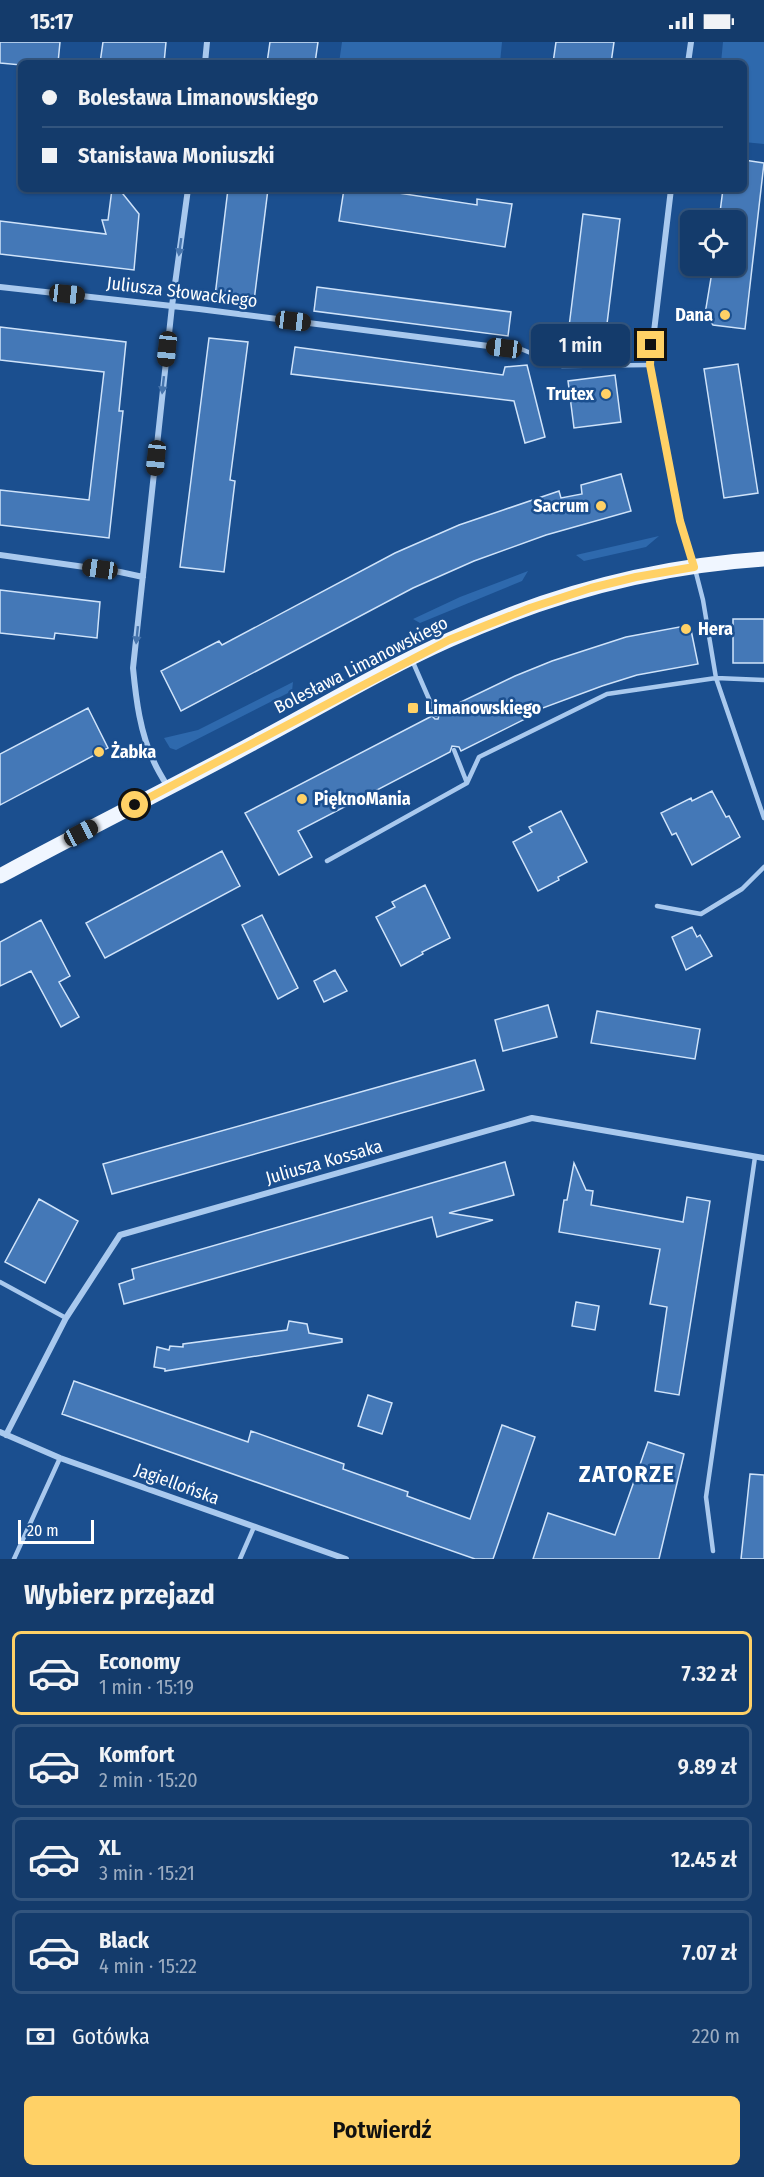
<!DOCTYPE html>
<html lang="pl">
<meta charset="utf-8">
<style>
body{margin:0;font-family:"Fira Sans Condensed",sans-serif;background:#214673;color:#f1f3f6;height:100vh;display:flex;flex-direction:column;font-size:22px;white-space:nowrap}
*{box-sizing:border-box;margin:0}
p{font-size:20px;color:#9dadc1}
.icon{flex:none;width:33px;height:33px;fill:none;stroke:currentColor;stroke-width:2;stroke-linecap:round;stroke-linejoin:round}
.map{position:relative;height:1517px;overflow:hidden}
.drawer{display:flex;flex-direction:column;background:#143b6b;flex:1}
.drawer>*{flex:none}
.hud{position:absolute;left:18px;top:18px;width:729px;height:132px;border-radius:9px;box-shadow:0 2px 4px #0004,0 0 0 2px #33557e;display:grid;align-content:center;height:132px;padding:0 24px;background:#143b6b}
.tools{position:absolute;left:680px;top:168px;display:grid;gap:12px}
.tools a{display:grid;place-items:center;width:66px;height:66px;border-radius:9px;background:#143b6b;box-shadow:0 2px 4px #0004,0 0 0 2px #33557e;font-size:30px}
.scale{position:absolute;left:18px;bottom:15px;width:76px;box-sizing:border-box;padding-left:6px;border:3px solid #fff;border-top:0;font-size:16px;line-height:21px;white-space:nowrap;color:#fff;-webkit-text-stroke:4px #1b4f8f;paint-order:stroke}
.end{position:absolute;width:27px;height:27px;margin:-14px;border:8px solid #ffd166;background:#111;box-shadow:0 0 0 3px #111}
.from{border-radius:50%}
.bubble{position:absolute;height:42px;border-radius:9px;background:#143b6b;box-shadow:0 2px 4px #0004,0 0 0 2px #33557e;font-size:20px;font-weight:600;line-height:42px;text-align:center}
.car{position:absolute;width:18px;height:36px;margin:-18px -9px;border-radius:8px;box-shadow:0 0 4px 2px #0007;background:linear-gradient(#222 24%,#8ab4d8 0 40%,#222 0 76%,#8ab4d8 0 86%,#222 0)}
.hud b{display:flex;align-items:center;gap:21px;height:57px;font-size:22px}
.hud b+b{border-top:2px solid #33557e}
.hud i{width:15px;height:15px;background:#f1f3f6}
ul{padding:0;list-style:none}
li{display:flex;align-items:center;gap:18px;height:84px;margin:0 12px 9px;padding:0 12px;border:3px solid #33557e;border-radius:9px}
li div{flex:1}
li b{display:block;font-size:22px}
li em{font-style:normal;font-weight:600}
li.current{border-color:#ffd166}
li>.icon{width:54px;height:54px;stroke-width:1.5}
h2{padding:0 24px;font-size:27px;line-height:72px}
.pay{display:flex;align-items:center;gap:15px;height:66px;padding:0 24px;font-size:22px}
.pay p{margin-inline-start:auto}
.primary-button{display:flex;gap:12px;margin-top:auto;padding:12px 24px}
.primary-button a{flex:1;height:69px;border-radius:9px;background:#ffd166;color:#111;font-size:24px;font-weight:600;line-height:69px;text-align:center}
.status{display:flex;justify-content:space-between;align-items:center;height:42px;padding:0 30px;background:#143b6b;direction:ltr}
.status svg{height:16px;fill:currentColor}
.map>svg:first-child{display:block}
.green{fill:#2e69ad}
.building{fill:#4478b7;stroke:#cfe3fa;stroke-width:1.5}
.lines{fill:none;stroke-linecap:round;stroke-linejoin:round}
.lane{stroke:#a9c9ee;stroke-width:4.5}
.street{stroke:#a9c9ee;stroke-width:6}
.primary{stroke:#f0f6ff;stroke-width:15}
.oneway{fill:#4674ac}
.route{stroke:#ffd166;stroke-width:8}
.poi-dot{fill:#ffd166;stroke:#1b4f8f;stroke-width:2}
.labels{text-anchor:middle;stroke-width:5;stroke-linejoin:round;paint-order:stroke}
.street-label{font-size:18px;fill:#fff;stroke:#1b4f8f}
.poi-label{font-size:18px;font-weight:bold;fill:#fff;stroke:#1b4f8f;text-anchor:start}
.district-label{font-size:24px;font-weight:bold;letter-spacing:1.5px;fill:#fff;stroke:#1b4f8f}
</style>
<div class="status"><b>15:17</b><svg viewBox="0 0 49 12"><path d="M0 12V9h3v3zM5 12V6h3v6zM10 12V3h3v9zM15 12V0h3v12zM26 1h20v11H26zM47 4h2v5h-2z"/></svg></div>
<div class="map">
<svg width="764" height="1517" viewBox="0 0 764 1517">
<rect width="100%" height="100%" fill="#1b4f8f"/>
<path class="green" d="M 342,0 L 502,0 L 500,21 L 339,21 Z
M 723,0 L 764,0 L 764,102 L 744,100 L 744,21 L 721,21 Z
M 659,494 L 646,505 L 584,519 L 576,513 Z
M 528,529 L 522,539 L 420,581 L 413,577 L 460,555 Z
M 293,640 L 292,649 L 176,708 L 170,706 L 164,696 L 198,688 Z"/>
<path class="building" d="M 0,0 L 60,0 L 58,21 L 21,21 L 21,23 L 0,21 Z
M 103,0 L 166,0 L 164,21 L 100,21 Z
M 270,0 L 318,0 L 315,21 L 267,21 Z
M 556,0 L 614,0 L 611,21 L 553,21 Z
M 744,118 L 764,121 L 745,287 L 713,283 L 705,272 L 713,224 L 735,224 L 735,178 L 719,178 L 723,147 L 744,147 Z
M 112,147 L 119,147 L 139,172 L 134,228 L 0,212 L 0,179 L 106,192 L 102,178 L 108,178 Z
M 228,147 L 268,147 L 254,259 L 215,254 Z
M 344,147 L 372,147 L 477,163 L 477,157 L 512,162 L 505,205 L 339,179 Z
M 583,172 L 620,177 L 604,306 L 567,301 Z
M 317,245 L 511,270 L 508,294 L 314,269 Z
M 0,285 L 126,300 L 119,369 L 123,369 L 109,496 L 0,483 L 0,448 L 89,458 L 104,330 L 0,318 Z
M 209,296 L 248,300 L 230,438 L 235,439 L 224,530 L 180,525 Z
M 295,305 L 503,333 L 505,325 L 527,323 L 545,395 L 525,401 L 514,359 L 291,332 Z
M 738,322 L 758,451 L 724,456 L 704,327 Z
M 615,333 L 621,380 L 574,386 L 568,339 Z
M 621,432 L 631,469 L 546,493 L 474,519 L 413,546 L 181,669 L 161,629 L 219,599 L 222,603 L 395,511 L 459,483 L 559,449 L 561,456 L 582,452 L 581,443 Z
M 0,548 L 100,560 L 97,596 L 55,591 L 54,597 L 0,591 Z
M 733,577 L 764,577 L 764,621 L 733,621 Z
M 690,583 L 698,622 L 637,633 L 602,644 L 529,671 L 531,674 L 461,709 L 459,705 L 452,704 L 450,710 L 298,789 L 312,815 L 279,833 L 245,771 L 432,674 L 435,677 L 438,677 L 440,670 L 515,634 L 552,619 L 626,595 Z
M 88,666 L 108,706 L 0,763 L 0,712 Z
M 712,749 L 726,775 L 729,774 L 740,795 L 692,823 L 676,791 L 672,793 L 661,771 L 691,756 L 692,759 Z
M 561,769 L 587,820 L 558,835 L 559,838 L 538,849 L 513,800 L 532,790 L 529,785 Z
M 222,809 L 240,844 L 105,916 L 86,881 Z
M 425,843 L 450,896 L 422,910 L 423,912 L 401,924 L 376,875 L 395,865 L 392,860 Z
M 262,873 L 298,946 L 278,957 L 242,883 Z
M 41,878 L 70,934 L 59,940 L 79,975 L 61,985 L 31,929 L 0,944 L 0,900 Z
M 692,885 L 697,895 L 700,893 L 712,914 L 686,928 L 672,895 Z
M 335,928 L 347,949 L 324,960 L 314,939 Z
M 548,963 L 557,995 L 503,1009 L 495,978 Z
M 597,969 L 700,987 L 695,1017 L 591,1001 Z
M 475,1018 L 484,1048 L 112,1152 L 103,1122 Z
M 505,1120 L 514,1153 L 449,1171 L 493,1178 L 437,1195 L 432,1175 L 124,1262 L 119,1242 L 134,1237 L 132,1227 Z
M 574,1121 L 586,1148 L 593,1149 L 591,1163 L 683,1180 L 687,1155 L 710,1159 L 679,1353 L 655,1349 L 667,1265 L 650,1262 L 660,1207 L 559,1190 L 564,1158 L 567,1158 Z
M 39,1157 L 78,1179 L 45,1241 L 5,1220 Z
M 576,1260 L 599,1264 L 595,1288 L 572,1284 Z
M 289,1279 L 307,1282 L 309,1291 L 342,1297 L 342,1300 L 165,1329 L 165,1327 L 154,1325 L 157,1305 L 169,1308 L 170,1304 L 183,1305 L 183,1302 L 287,1288 Z
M 74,1339 L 248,1400 L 251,1389 L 344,1422 L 343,1427 L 408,1450 L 407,1454 L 470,1477 L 502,1383 L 535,1395 L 493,1517 L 475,1517 L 62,1372 Z
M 368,1353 L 392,1361 L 382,1392 L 358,1384 Z
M 648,1400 L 684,1412 L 659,1517 L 533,1517 L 548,1471 L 615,1493 Z
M 750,1432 L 764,1433 L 764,1517 L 741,1517 Z"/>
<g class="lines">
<path class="lane" d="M 521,307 L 562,324 L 650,323
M 695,527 L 703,558 L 716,636 L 764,776
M 412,618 L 436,673
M 454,708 L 467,741
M 327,819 L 467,741 L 479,715 L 607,652 L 716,636 L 764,638
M 657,864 L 701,872 L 742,847 L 764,825
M 0,1240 L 66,1276
M 713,1509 L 706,1455 L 755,1115
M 14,1517 L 60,1416
M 240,1517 L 254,1485"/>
<path class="street" d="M 205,21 L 207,0
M 688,21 L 691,0
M 671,147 L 650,323 L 680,479 L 694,524
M 0,245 L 199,267 L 504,306
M 0,513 L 120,530 L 143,535
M 168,745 C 163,737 158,729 154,720 C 140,691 136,657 133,626 L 172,264 L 188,147
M 0,1390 L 60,1416 L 346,1517
M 6,1393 L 66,1276 L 120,1193 L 532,1076 L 764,1116"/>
<path class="primary" d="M 0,834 C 85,788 172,745 257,699 C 321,665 384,627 449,598 C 548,553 656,524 764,517"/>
</g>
<defs><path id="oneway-solid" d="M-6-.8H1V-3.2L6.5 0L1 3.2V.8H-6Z" transform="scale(1.5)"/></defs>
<g class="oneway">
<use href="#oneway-solid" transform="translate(180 205) rotate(98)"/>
<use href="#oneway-solid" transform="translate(163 343) rotate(96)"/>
<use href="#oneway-solid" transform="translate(137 593) rotate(96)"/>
</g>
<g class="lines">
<path class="route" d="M 135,763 L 449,598 L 530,566 L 591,546 L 636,535 L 694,525 L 680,479 L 650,323 L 651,303"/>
</g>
<g class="poi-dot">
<circle cx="725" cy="273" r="6"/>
<circle cx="606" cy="352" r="6"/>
<circle cx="601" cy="464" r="6"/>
<circle cx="686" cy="587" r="6"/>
<rect x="407" y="660" width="12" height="12" rx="3"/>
<circle cx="99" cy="710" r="6"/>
<circle cx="302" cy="757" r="6"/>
</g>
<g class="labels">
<g class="street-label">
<text transform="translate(182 250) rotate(7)" y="6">Juliusza Słowackiego</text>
<text transform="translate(361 623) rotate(-27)" y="6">Bolesława Limanowskiego</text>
<text transform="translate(324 1120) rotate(-16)" y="6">Juliusza Kossaka</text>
<text transform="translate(177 1442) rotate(20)" y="6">Jagiellońska</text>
</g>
<g class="poi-label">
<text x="713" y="279" text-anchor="end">Dana</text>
<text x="594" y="358" text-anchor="end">Trutex</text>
<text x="589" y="470" text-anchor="end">Sacrum</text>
<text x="698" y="593">Hera</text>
<text x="425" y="672">Limanowskiego</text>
<text x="111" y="716">Żabka</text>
<text x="314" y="763">PięknoMania</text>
</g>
<g class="district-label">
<text x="627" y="1440">ZATORZE</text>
</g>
</g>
</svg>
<div class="tools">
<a><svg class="icon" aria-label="locate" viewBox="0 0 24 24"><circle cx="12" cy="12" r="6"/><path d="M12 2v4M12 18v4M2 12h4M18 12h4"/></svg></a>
</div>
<div class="scale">20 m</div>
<i class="end from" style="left:135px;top:763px"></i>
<i class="end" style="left:651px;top:303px"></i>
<div class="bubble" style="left:531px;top:282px;width:99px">1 min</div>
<i class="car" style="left:67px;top:252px;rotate:96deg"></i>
<i class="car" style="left:293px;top:279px;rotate:97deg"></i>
<i class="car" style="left:504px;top:306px;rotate:277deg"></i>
<i class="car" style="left:167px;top:307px;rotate:186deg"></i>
<i class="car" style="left:156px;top:416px;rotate:186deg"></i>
<i class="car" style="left:100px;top:527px;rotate:278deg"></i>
<i class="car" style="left:81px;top:791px;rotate:62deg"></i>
<div class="hud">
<b><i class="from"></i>Bolesława Limanowskiego</b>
<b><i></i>Stanisława Moniuszki</b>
</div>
</div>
<section class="drawer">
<h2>Wybierz przejazd</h2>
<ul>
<li class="current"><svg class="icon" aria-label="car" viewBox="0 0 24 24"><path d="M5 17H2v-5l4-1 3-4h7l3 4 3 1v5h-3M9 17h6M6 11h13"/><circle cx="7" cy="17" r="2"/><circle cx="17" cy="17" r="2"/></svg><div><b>Economy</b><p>1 min · 15:19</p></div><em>7.32 zł</em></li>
<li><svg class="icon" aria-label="car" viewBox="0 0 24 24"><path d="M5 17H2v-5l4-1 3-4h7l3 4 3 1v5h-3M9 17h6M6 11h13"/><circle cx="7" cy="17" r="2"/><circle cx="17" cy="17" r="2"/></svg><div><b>Komfort</b><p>2 min · 15:20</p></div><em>9.89 zł</em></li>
<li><svg class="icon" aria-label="car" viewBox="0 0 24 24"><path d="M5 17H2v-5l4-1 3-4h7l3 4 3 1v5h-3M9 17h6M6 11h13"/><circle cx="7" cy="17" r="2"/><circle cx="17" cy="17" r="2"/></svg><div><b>XL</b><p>3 min · 15:21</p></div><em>12.45 zł</em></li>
<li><svg class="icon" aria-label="car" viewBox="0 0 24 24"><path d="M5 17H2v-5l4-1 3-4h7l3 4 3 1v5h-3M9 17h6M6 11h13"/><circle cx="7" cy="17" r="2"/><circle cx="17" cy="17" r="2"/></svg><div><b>Black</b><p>4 min · 15:22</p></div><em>7.07 zł</em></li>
</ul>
<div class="pay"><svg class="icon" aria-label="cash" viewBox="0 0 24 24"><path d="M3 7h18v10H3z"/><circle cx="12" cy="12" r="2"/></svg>Gotówka<p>220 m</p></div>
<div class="primary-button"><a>Potwierdź</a></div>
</section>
